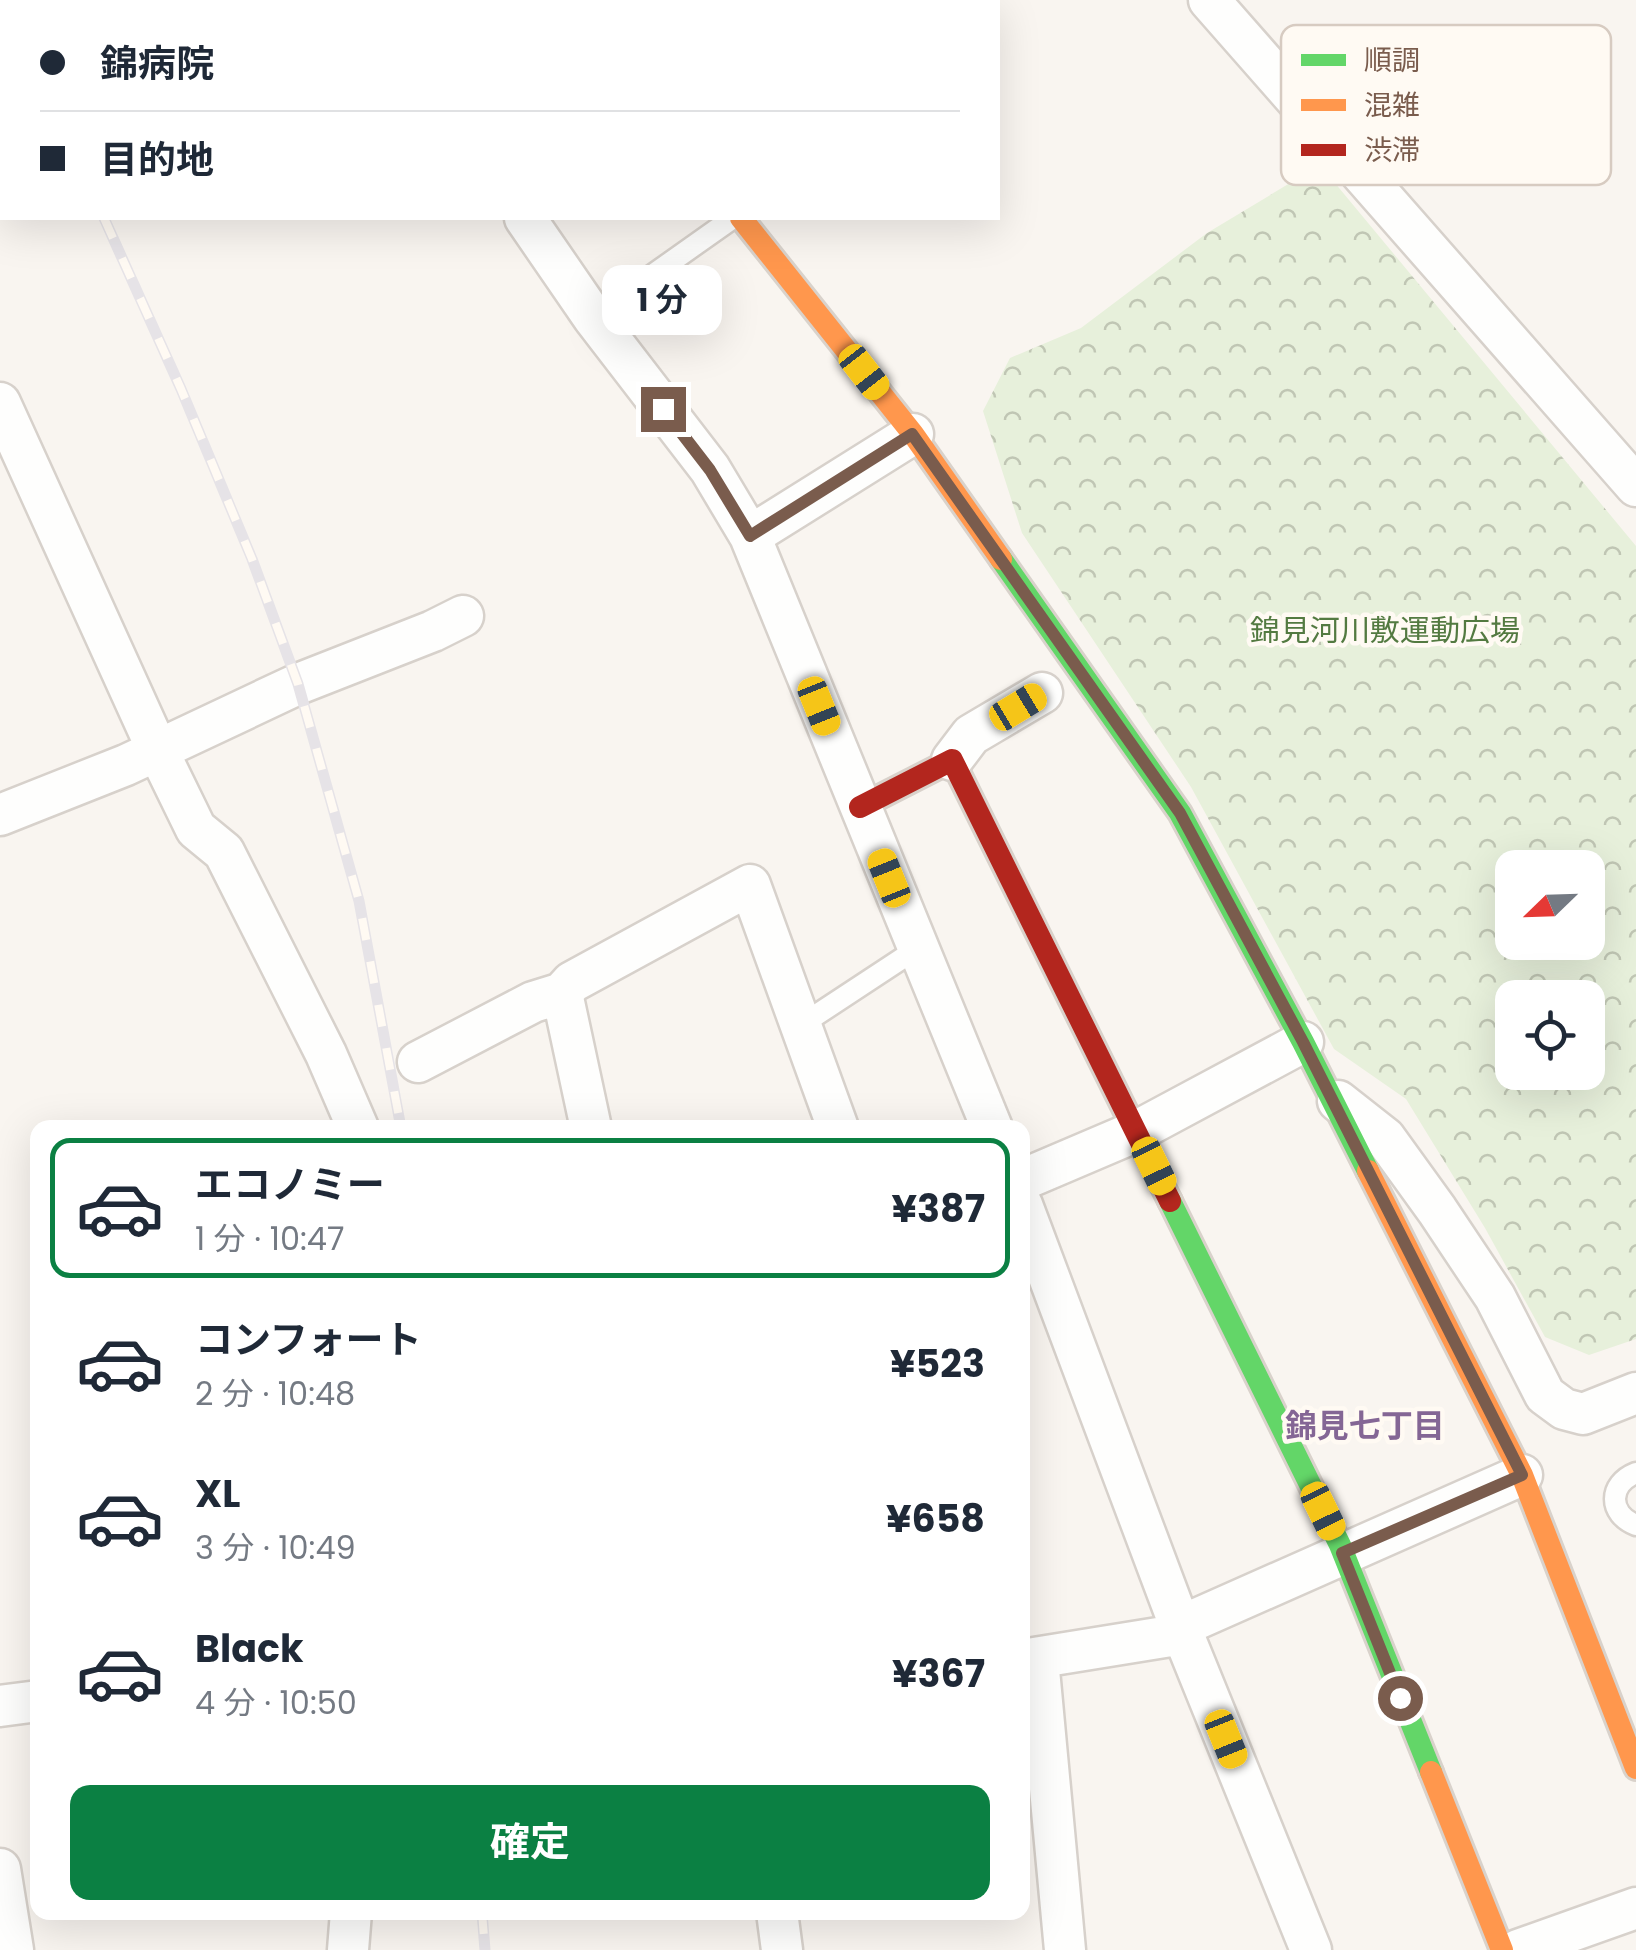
<!DOCTYPE html>
<html lang="ja">
<meta charset="utf-8">
<style>
body{margin:0;font-family:Poppins,"Noto Sans JP",sans-serif;background:#f6f6f7;color:#1f2937;height:100vh;display:flex;flex-direction:column;font-size:38px;white-space:nowrap}
*{box-sizing:border-box;margin:0}
p{font-size:32px;color:#747a83}
.icon{flex:none;width:55px;height:55px;fill:none;stroke:currentColor;stroke-width:2;stroke-linecap:round;stroke-linejoin:round}
.map{position:relative;flex:1;overflow:hidden}
.sheet{position:absolute;left:30px;top:1120px;width:1000px;height:800px;display:flex;flex-direction:column;background:#fff;border-radius:20px;box-shadow:0 10px 40px #0002}
.sheet>*{flex:none}
.guide{position:absolute;left:0px;top:0px;width:1000px;height:220px;box-shadow:0 10px 40px #0002;display:grid;align-content:center;height:220px;padding:0 40px;background:#fff}
.needle{width:65px;rotate:247deg}
.buttons{position:absolute;left:1495px;top:850px;display:grid;gap:20px}
.buttons a{display:grid;place-items:center;width:110px;height:110px;border-radius:20px;background:#fff;box-shadow:0 10px 40px #0002;font-size:50px}
.end{position:absolute;width:45px;height:45px;margin:-22px;border:12px solid #7a5c4d;background:#fff;box-shadow:0 0 0 5px #fff}
.from{border-radius:50%}
.bubble{position:absolute;height:70px;border-radius:20px;background:#fff;box-shadow:0 10px 40px #0002;font-size:32px;font-weight:700;line-height:70px;text-align:center}
.car{position:absolute;width:30px;height:60px;margin:-30px -15px;border-radius:12px;box-shadow:0 0 8px 2px #0007;background:linear-gradient(#f5c518 24%,#345 0 40%,#f5c518 0 76%,#345 0 86%,#f5c518 0)}
.guide b{display:flex;align-items:center;gap:35px;height:95px;font-size:38px}
.guide b+b{border-top:2px solid #e0e1e3}
.guide i{width:25px;height:25px;background:#1f2937}
ul{padding:18px 0 0;list-style:none}
li{display:flex;align-items:center;gap:30px;height:140px;margin:0 20px 15px;padding:0 20px;border:5px solid transparent;border-radius:20px}
li div{flex:1}
li b{display:block;font-size:38px}
li em{font-style:normal;font-weight:700}
li.current{border-color:#0b8043}
li>.icon{width:90px;height:90px;stroke-width:1.5}
.cta{display:flex;gap:20px;margin-top:auto;padding:20px 40px}
.cta a{flex:1;height:115px;border-radius:20px;background:#0b8043;color:#fff;font-size:40px;font-weight:700;line-height:115px;text-align:center}
.map>svg:first-child{display:block}
.forest{fill:url(#forest-crowns);fill-rule:evenodd}
.lines{fill:none;stroke-linecap:round;stroke-linejoin:round}
.lane-casing{stroke:#d7d1cb;stroke-width:25}
.street-casing{stroke:#d7d1cb;stroke-width:45}
.fast-casing{stroke:#d9d2cb;stroke-width:28}
.slow-casing{stroke:#d9d2cb;stroke-width:28}
.jam-casing{stroke:#d9d2cb;stroke-width:28}
.lane{stroke:#fefefd;stroke-width:20}
.street{stroke:#fefefd;stroke-width:40}
.fast{stroke:#63d668;stroke-width:22}
.slow{stroke:#ff974d;stroke-width:22}
.jam{stroke:#b3261e;stroke-width:22}
.rail-casing{stroke:#e6e3e7;stroke-width:11}
.rail{stroke:#fffaf3;stroke-width:8;stroke-dasharray:22;stroke-linecap:butt}
.route{stroke:#7a5c4d;stroke-width:12}
.labels{text-anchor:middle;stroke-width:9;stroke-linejoin:round;paint-order:stroke}
.park-label{font-size:30px;fill:#537a41;stroke:#fffaf3}
.neighbourhood-label{font-size:32px;font-weight:bold;fill:#846695;stroke:#fffaf3}
.key{fill:#fffaf3;stroke:#d7cbc1;stroke-width:2.5}
.key-label{font-size:28px;fill:#7a5c4d}
</style>
<div class="map">
<svg width="1636" height="1950" viewBox="0 0 1636 1950">
<defs>
<pattern id="forest-crowns" width="20" height="18" patternUnits="userSpaceOnUse" patternTransform="scale(2.5)"><rect width="20" height="18" fill="#e7f0db"/><path d="M2 6a3 3 0 1 1 6 0M12 15a3 3 0 1 1 6 0" fill="none" stroke="#c0c6b4"/></pattern>
</defs>
<rect width="100%" height="100%" fill="#f9f5f0"/>
<path class="forest" d="M 1320,165 L 1636,546 L 1636,1339 L 1589,1355 L 1545,1337 L 1485,1228 L 1406,1099 L 1334,1049 L 1191,787 L 1022,533 L 983,411 L 1010,358 L 1081,328 L 1207,233 ZM 1512,868 L 1588,868 L 1588,942 L 1512,942 ZM 1512,998 L 1588,998 L 1588,1072 L 1512,1072 Z"/>
<g class="lines">
<defs>
<path id="lane" d="M 593,317 L 733,218
M 801,1025 L 918,948
M 1636,1473 C 1608,1484 1608,1514 1636,1525"/>
<path id="street" d="M 374,0 L 376,2
M 1209,0 L 1636,486
M 525,218 L 593,317 L 710,469 L 750,536 L 992,1128
M 0,403 L 157,749 L 196,829 L 224,852 L 326,1054 L 358,1128
M 750,536 L 913,434
M 952,760 L 971,735 L 1042,693
M 0,815 L 126,765 L 298,684 L 433,631 L 463,616
M 562,993 L 591,1128
M 418,1062 L 533,1002 L 562,993 L 572,982 L 750,885 L 838,1128
M 1338,1101 L 1385,1138 L 1437,1210 L 1495,1297 L 1545,1395 L 1564,1409 L 1583,1414 L 1636,1393
M 1022,1180 L 1137,1131 L 1303,1042
M 1022,1205 L 1183,1634 L 1311,1950
M 1181,1626 L 1522,1475
M 1038,1659 L 1065,1950
M 1022,1660 L 1183,1634
M 0,1706 L 38,1701
M 0,1869 L 13,1950
M 777,1912 L 782,1950
M 348,1950 L 351,1912
M 1518,1950 L 1636,1908"/>
<path id="fast" d="M 565,0 L 567,2
M 1001,559 L 1180,813 L 1303,1042 L 1368,1171
M 1170,1201 L 1340,1545 L 1431,1772"/>
<path id="slow" d="M 741,218 L 913,434 L 1001,559
M 1368,1171 L 1522,1475 L 1636,1768
M 1431,1772 L 1502,1950"/>
<path id="jam" d="M 860,807 L 952,760 L 1170,1201"/>
</defs>
<use href="#lane" class="lane-casing"/>
<use href="#street" class="street-casing"/>
<use href="#fast" class="fast-casing"/>
<use href="#slow" class="slow-casing"/>
<use href="#jam" class="jam-casing"/>
<use href="#lane" class="lane"/>
<use href="#street" class="street"/>
<use href="#fast" class="fast"/>
<use href="#slow" class="slow"/>
<use href="#jam" class="jam"/>
<defs>
<path id="rail" d="M 0,14 L 2,18
M 104,218 L 181,389 L 252,559 L 298,684 L 359,901 L 401,1128
M 482,1912 L 485,1950"/>
</defs>
<use href="#rail" class="rail-casing"/>
<use href="#rail" class="rail"/>
</g>
<g class="lines">
<path class="route" d="M 663,409 L 710,470 L 750,536 L 912,434 L 1180,813 L 1303,1042 L 1522,1475 L 1342,1553 L 1400,1698"/>
</g>
<g class="labels">
<g class="park-label">
<text x="1385" y="641">錦見河川敷運動広場</text>
</g>
<g class="neighbourhood-label">
<text x="1365" y="1437">錦見七丁目</text>
</g>
</g>
<rect x="1281" y="25" width="330" height="160" rx="15" class="key"/>
<rect x="1301" y="54" width="45" height="12" fill="#63d668"/>
<rect x="1301" y="99" width="45" height="12" fill="#ff974d"/>
<rect x="1301" y="144" width="45" height="12" fill="#b3261e"/>
<g class="key-label">
<text x="1364" y="70">順調</text>
<text x="1364" y="115">混雑</text>
<text x="1364" y="160">渋滞</text>
</g>
</svg>
<div class="buttons">
<a><svg class="needle" viewBox="-14 -14 28 28"><path d="M0-13l5 13h-10z" fill="#e53935"/><path d="M0 13l5-13h-10z" fill="#747a83"/></svg></a>
<a><svg class="icon" aria-label="locate" viewBox="0 0 24 24"><circle cx="12" cy="12" r="6"/><path d="M12 2v4M12 18v4M2 12h4M18 12h4"/></svg></a>
</div>
<i class="end from" style="left:1400px;top:1698px"></i>
<i class="end" style="left:663px;top:409px"></i>
<div class="bubble" style="left:602px;top:265px;width:120px">1 分</div>
<i class="car" style="left:864px;top:372px;rotate:142deg"></i>
<i class="car" style="left:819px;top:706px;rotate:158deg"></i>
<i class="car" style="left:1018px;top:707px;rotate:59deg"></i>
<i class="car" style="left:889px;top:878px;rotate:338deg"></i>
<i class="car" style="left:1154px;top:1166px;rotate:154deg"></i>
<i class="car" style="left:1323px;top:1511px;rotate:154deg"></i>
<i class="car" style="left:1226px;top:1739px;rotate:158deg"></i>
<div class="guide">
<b><i class="from"></i>錦病院</b>
<b><i></i>目的地</b>
</div>
<section class="sheet">
<ul>
<li class="current"><svg class="icon" aria-label="car" viewBox="0 0 24 24"><path d="M5 17H2v-5l4-1 3-4h7l3 4 3 1v5h-3M9 17h6M6 11h13"/><circle cx="7" cy="17" r="2"/><circle cx="17" cy="17" r="2"/></svg><div><b>エコノミー</b><p>1 分 · 10:47</p></div><em>¥387</em></li>
<li><svg class="icon" aria-label="car" viewBox="0 0 24 24"><path d="M5 17H2v-5l4-1 3-4h7l3 4 3 1v5h-3M9 17h6M6 11h13"/><circle cx="7" cy="17" r="2"/><circle cx="17" cy="17" r="2"/></svg><div><b>コンフォート</b><p>2 分 · 10:48</p></div><em>¥523</em></li>
<li><svg class="icon" aria-label="car" viewBox="0 0 24 24"><path d="M5 17H2v-5l4-1 3-4h7l3 4 3 1v5h-3M9 17h6M6 11h13"/><circle cx="7" cy="17" r="2"/><circle cx="17" cy="17" r="2"/></svg><div><b>XL</b><p>3 分 · 10:49</p></div><em>¥658</em></li>
<li><svg class="icon" aria-label="car" viewBox="0 0 24 24"><path d="M5 17H2v-5l4-1 3-4h7l3 4 3 1v5h-3M9 17h6M6 11h13"/><circle cx="7" cy="17" r="2"/><circle cx="17" cy="17" r="2"/></svg><div><b>Black</b><p>4 分 · 10:50</p></div><em>¥367</em></li>
</ul>
<div class="cta"><a>確定</a></div>
</section>
</div>
